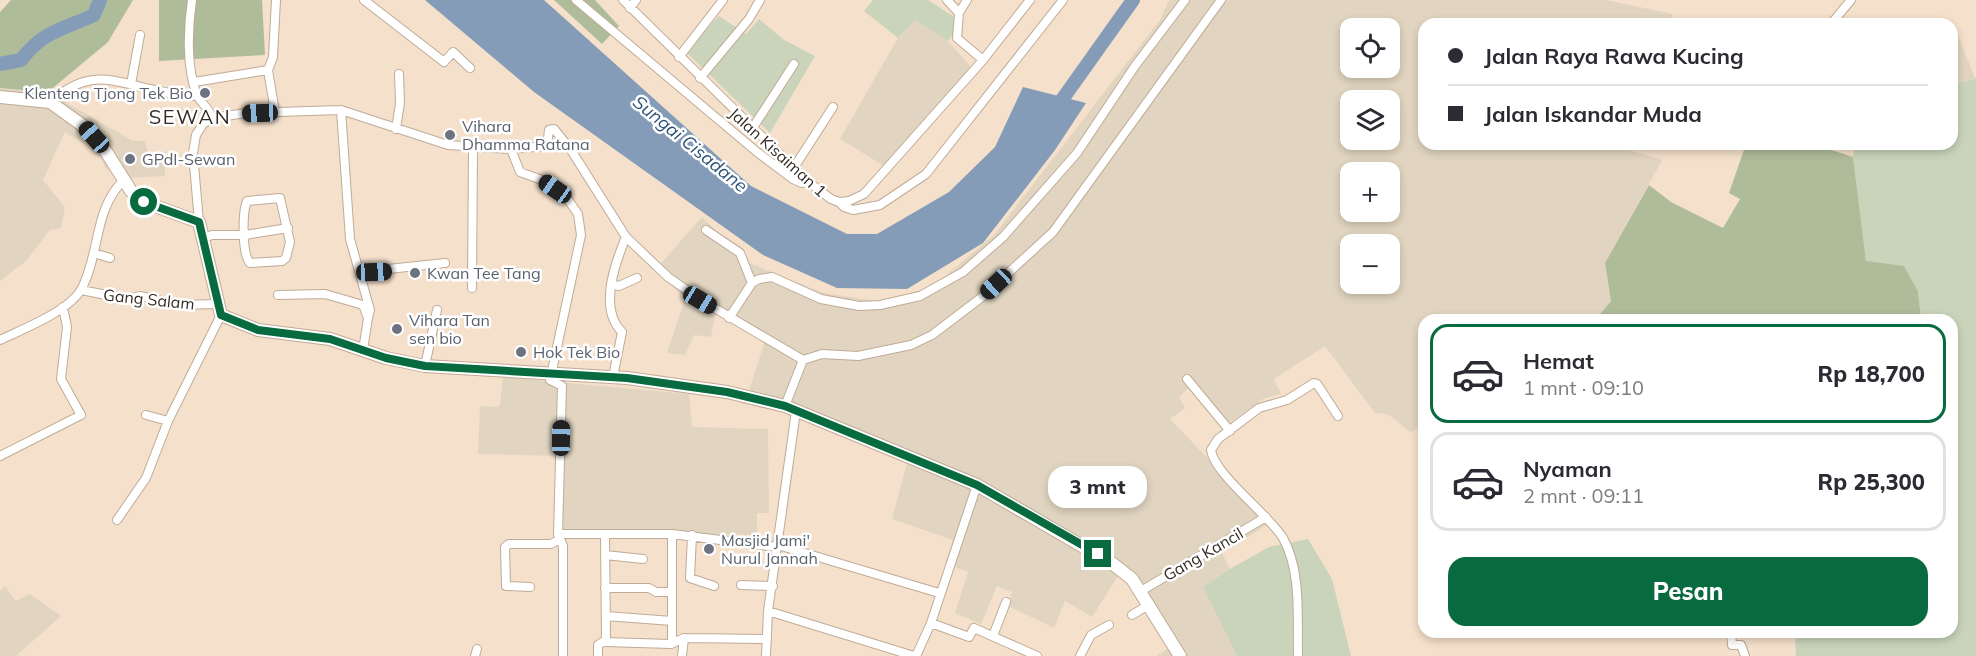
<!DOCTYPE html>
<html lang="id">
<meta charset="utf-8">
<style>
body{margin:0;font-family:Mulish,sans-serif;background:#f2f2f3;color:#2b2b33;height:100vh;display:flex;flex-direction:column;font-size:22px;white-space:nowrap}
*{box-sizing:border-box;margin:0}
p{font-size:20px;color:#7c7c81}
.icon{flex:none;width:33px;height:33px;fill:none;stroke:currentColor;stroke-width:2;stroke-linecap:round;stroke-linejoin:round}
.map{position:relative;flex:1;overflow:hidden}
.panel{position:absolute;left:1418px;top:314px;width:540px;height:324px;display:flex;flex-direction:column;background:#fff;border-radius:18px;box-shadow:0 3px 9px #0003}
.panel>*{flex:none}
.top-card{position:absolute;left:1418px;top:18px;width:540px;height:132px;border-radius:18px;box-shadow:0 3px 9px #0003;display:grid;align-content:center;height:132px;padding:0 30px;background:#fff}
.tools{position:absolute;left:1340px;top:18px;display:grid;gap:12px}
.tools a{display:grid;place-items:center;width:60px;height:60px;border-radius:12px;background:#fff;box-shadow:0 3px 9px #0003;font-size:30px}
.end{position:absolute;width:27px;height:27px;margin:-14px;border:8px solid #086a3f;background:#fff;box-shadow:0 0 0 3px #fff}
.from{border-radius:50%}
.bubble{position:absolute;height:42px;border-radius:18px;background:#fff;box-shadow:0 3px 9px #0003;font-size:20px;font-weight:800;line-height:42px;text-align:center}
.car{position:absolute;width:18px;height:36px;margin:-18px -9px;border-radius:8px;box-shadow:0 0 4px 2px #0007;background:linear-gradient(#222 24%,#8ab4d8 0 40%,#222 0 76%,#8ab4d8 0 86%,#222 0)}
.top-card b{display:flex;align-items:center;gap:21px;height:57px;font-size:22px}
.top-card b+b{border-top:2px solid #e1e1e2}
.top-card i{width:15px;height:15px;background:#2b2b33}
ul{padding:10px 0 0;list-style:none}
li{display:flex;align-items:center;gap:18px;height:99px;margin:0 12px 9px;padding:0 18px;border:3px solid #e1e1e2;border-radius:18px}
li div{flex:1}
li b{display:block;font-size:22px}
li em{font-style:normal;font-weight:800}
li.active{border-color:#086a3f}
li>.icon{width:54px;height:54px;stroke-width:1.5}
.primary-button{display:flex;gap:12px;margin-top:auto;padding:12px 30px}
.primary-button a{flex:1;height:69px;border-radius:18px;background:#086a3f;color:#fff;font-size:24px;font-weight:800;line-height:69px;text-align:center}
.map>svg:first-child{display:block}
.industrial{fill:#e1d5c1;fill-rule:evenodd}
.green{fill:#cad4bb}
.forest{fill:#afbc9a}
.water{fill:#849cb7}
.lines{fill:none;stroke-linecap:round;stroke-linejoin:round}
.river{stroke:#849cb7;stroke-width:14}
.street-casing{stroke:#bfab97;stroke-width:10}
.secondary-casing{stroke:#bfab97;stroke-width:14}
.street{stroke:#fff;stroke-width:8}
.secondary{stroke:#fff;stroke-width:12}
.route{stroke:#086a3f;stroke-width:8}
.worship-dot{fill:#6b7280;stroke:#fff;stroke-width:2}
.labels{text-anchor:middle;stroke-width:5;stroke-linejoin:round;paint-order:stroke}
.worship-label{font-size:16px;fill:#5b616d;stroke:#fff;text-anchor:start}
.street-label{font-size:16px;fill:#342c24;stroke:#fff}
.water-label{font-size:18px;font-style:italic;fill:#2d5279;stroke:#fff}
.quarter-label{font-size:20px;letter-spacing:1.5px;fill:#342c24;stroke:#fff}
</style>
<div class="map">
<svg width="1976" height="656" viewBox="0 0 1976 656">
<rect width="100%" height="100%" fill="#f5e0cb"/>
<path class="industrial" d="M 1169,0 L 1606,0 L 1673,14 L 1670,24 L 1424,24 L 1424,144 L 1610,144 L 1662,160 L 1605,263 L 1611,301 L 1596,319 L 1424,320 L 1423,423 L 1411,433 L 1388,414 L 1375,413 L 1325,346 L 1274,379 L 1281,394 L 1263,399 L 1224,427 L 1190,386 L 1179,397 L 1185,408 L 1170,419 L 1270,523 L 1222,553 L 1230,569 L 1203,587 L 1237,656 L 1157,656 L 1168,648 L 1136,584 L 1120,573 L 1092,617 L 1065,601 L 1054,628 L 1008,606 L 1012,592 L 997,586 L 981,624 L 955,613 L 968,572 L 945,563 L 953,540 L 892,519 L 908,459 L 747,397 L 765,341 L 718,314 L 715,314 L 711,337 L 694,335 L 685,355 L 667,353 L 685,299 L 656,269 L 702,217 L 750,263 L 823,293 L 884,302 L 931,288 L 994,235 L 1160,20 ZM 1350,28 L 1389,28 L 1389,68 L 1350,68 ZM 1350,100 L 1389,100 L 1389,140 L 1350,140 ZM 1350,172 L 1389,172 L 1389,212 L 1350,212 ZM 1350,244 L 1389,244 L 1389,284 L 1350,284 Z
M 915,20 L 948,41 L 972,68 L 886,167 L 840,139 L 898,38 Z
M 1955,28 L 1975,78 L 1952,85 L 1952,30 Z
M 0,88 L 48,92 L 133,141 L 145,141 L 148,154 L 165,155 L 165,176 L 124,178 L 105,168 L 102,160 L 90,148 L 65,132 L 43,180 L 65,207 L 61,228 L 50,230 L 26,261 L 0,281 Z
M 503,377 L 689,394 L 692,427 L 768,429 L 769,513 L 757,513 L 757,535 L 560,533 L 559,456 L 478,454 L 480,406 L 497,407 L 500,405 Z
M 5,586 L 16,601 L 30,594 L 61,616 L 16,656 L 0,656 L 0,591 Z"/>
<path class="green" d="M 873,0 L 928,0 L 962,22 L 948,41 L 915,20 L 898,38 L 864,11 Z
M 719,16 L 746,34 L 759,19 L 784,40 L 815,56 L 770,133 L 685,51 Z
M 1976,78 L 1976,656 L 1796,656 L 1795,632 L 1952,632 L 1952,320 L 1921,319 L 1918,291 L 1904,266 L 1866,262 L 1853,157 L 1855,144 L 1952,144 L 1952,85 Z
M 1308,539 L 1332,579 L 1351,656 L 1237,656 L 1203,587 L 1230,569 L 1269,547 Z"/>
<path class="forest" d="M 11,0 L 133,0 L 108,42 L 48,92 L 0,88 L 0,12 Z
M 159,0 L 262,0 L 265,55 L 159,61 Z
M 554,0 L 595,0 L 619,26 L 602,44 Z
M 1746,144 L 1813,144 L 1853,157 L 1866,261 L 1904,266 L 1918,291 L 1921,319 L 1596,319 L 1611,301 L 1605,263 L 1649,185 L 1671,202 L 1723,228 L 1740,199 L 1729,193 Z"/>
<path class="water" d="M 425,0 L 544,0 L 751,186 L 847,234 L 877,234 L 949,192 L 995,147 L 1023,87 L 1086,103 L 1055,150 L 983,243 L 907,289 L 837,288 L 763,255 L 534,92 Z"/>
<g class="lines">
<path class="river" d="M 0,64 L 21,60 C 44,30 62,30 94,15 L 100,0
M 1054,111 L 1133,0"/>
<defs>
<path id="street" d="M 192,0 C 188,27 186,68 197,95 C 201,104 209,107 212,118
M 364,0 L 444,62 L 453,52 L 470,68
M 576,0 L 757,152 L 793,179 L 802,183 L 807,181
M 623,0 L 807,181 L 831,199 L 839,202 L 849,201 L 864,194 L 983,60 L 1030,0
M 947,0 L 959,13 L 957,38 L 983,60
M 630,8 L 636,0
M 959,13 L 967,0
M 1831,24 L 1851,0
M 679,57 L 723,0
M 268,70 L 275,112
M 700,78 L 749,19 L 760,0
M 194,82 L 268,70 L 273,57 L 276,0
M 131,84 L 140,35
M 50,102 C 91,66 113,82 160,91 C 172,94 185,95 197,96
M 341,110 L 350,239 L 370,310 L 368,318
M 396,129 L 400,103 L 399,74
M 752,129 L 794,64
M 511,149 L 547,146 L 549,130 L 554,129 L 571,150 L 626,237 L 668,277 L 701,300 L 803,360
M 793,169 L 833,107
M 280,198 L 290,242 L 286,258 L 282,261 L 250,263 C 242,254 242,213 247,201 Z
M 839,202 L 844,207 L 853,210 L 880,205 L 926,174 L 1063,0
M 199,222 L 193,153 L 196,135 L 203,124 L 212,118 L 246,113 L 341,110 L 448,145 L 511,149 L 520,172 L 542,180 L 567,198 L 578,214 L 581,235 L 550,380 L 562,386 L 558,534 L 563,546 L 563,656
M 706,230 L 740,253 L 752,283
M 201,239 L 212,235 L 245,235 L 288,228
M 94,253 L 110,258
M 360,272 L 445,263
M 611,284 L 619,286 L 637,278
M 472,288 L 473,148
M 81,290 L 127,299 L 140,296 L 180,305 L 217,304
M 278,295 L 325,294 L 363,305 L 368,318 L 363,350
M 729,318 L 752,283 L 759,279 L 772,277 L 821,299 L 859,306 L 880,305 L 920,296 L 963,272 L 1003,237 L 1077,153 L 1135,66 L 1185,0
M 0,340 C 23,329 70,311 82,288 C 100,253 94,209 123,181
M 425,366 L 437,310
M 613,377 L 622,332 C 598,309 615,263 626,237
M 1187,379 L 1230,431
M 785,406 L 803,360 L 822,354 L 858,356 L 911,345 L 932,335 L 982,297 L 1053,232 L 1221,0
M 146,415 L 168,421 L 221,315
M 0,456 L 81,415 L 61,379 L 67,327 L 63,307
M 117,520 L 146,478 L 168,421
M 558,534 L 672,534
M 692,535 L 690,578 L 714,586
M 778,545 L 939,593
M 605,555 L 643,559
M 741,585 L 773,586
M 530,587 L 506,586 L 505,547 L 509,544 L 551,544 L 560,539
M 605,588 L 649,588 L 656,592 L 671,592
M 1141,591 L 1266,517
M 768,611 L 914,656
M 1132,615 L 1150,604
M 606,616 L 672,621
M 931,623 L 969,637 L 974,628 L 1037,656
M 1731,632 L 1732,645 L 1741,645 L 1745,656
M 993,636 L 1006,602
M 605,642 L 671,644 L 684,638 L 767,639
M 672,643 L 672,534 L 777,547
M 475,656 L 477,649
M 598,656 L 598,645 L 606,640 L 605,534
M 682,656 L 684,638
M 766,656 L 768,611 L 796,411
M 916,656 L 931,623 L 977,485
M 1080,656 L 1091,635 L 1109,625
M 1298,656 C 1297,619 1302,572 1283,538 C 1268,514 1214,474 1211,450 L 1218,439 L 1259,408 L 1287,400 L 1314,383 L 1317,384 L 1338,416"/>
<path id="secondary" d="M 0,97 L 50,102 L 82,125 L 105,150 L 131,191 L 144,202 L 199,222 L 221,315 L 258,330 L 330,339 L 386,358 L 425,366 L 627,378 L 727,392 L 785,406 L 977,485 L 1113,564 L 1132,579 L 1180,656"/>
</defs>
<use href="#street" class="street-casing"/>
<use href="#secondary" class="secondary-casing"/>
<use href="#street" class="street"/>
<use href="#secondary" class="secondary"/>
</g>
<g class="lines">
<path class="route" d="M 144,202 L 199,222 L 221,315 L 258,330 L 330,339 L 386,358 L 425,366 L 627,378 L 727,392 L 785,406 L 977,485 L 1098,554"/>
</g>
<g class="worship-dot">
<circle cx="205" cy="93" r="6"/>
<circle cx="450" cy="135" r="6"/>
<circle cx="130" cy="159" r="6"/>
<circle cx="415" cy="273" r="6"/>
<circle cx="397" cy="329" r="6"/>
<circle cx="521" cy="352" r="6"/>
<circle cx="709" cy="549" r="6"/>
</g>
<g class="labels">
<g class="worship-label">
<text x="193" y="99" text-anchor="end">Klenteng Tjong Tek Bio</text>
<text x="462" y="132">Vihara<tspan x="462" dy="18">Dhamma Ratana</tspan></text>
<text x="142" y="165">GPdI-Sewan</text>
<text x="427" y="279">Kwan Tee Tang</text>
<text x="409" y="326">Vihara Tan<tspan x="409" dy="18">sen bio</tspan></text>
<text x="533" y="358">Hok Tek Bio</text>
<text x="721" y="546">Masjid Jami'<tspan x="721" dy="18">Nurul Jannah</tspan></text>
</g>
<g class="street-label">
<text transform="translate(778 152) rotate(42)" y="6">Jalan Kisaiman 1</text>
<text transform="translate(149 299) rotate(6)" y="6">Gang Salam</text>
<text transform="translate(1203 554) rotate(-30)" y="6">Gang Kancil</text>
</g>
<g class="water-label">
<text transform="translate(690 144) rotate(39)" y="6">Sungai Cisadane</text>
</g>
<g class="quarter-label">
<text x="190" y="124">SEWAN</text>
</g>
</g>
</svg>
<div class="tools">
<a><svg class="icon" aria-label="locate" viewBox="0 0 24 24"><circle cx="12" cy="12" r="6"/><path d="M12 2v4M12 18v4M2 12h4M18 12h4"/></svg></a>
<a><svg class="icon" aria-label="layers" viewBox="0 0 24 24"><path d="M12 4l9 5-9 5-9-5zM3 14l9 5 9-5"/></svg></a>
<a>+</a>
<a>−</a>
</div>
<i class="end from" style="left:144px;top:202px"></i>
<i class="end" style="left:1098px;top:554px"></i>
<div class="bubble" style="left:1048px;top:466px;width:99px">3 mnt</div>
<i class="car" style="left:260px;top:113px;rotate:268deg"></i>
<i class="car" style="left:94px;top:137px;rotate:318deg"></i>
<i class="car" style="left:555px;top:189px;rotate:305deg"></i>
<i class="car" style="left:374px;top:272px;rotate:88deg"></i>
<i class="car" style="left:996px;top:284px;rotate:227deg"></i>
<i class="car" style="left:700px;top:300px;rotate:121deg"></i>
<i class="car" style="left:561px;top:438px;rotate:1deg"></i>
<div class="top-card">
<b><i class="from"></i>Jalan Raya Rawa Kucing</b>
<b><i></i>Jalan Iskandar Muda</b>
</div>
<section class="panel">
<ul>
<li class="active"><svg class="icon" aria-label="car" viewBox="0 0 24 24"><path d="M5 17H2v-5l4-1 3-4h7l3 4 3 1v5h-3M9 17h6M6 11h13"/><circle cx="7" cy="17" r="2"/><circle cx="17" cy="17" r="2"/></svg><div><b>Hemat</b><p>1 mnt · 09:10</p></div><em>Rp 18,700</em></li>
<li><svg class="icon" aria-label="car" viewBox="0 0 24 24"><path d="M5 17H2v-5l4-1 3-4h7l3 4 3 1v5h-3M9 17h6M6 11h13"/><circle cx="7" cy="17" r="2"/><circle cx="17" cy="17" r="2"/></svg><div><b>Nyaman</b><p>2 mnt · 09:11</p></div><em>Rp 25,300</em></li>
</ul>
<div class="primary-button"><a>Pesan</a></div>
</section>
</div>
